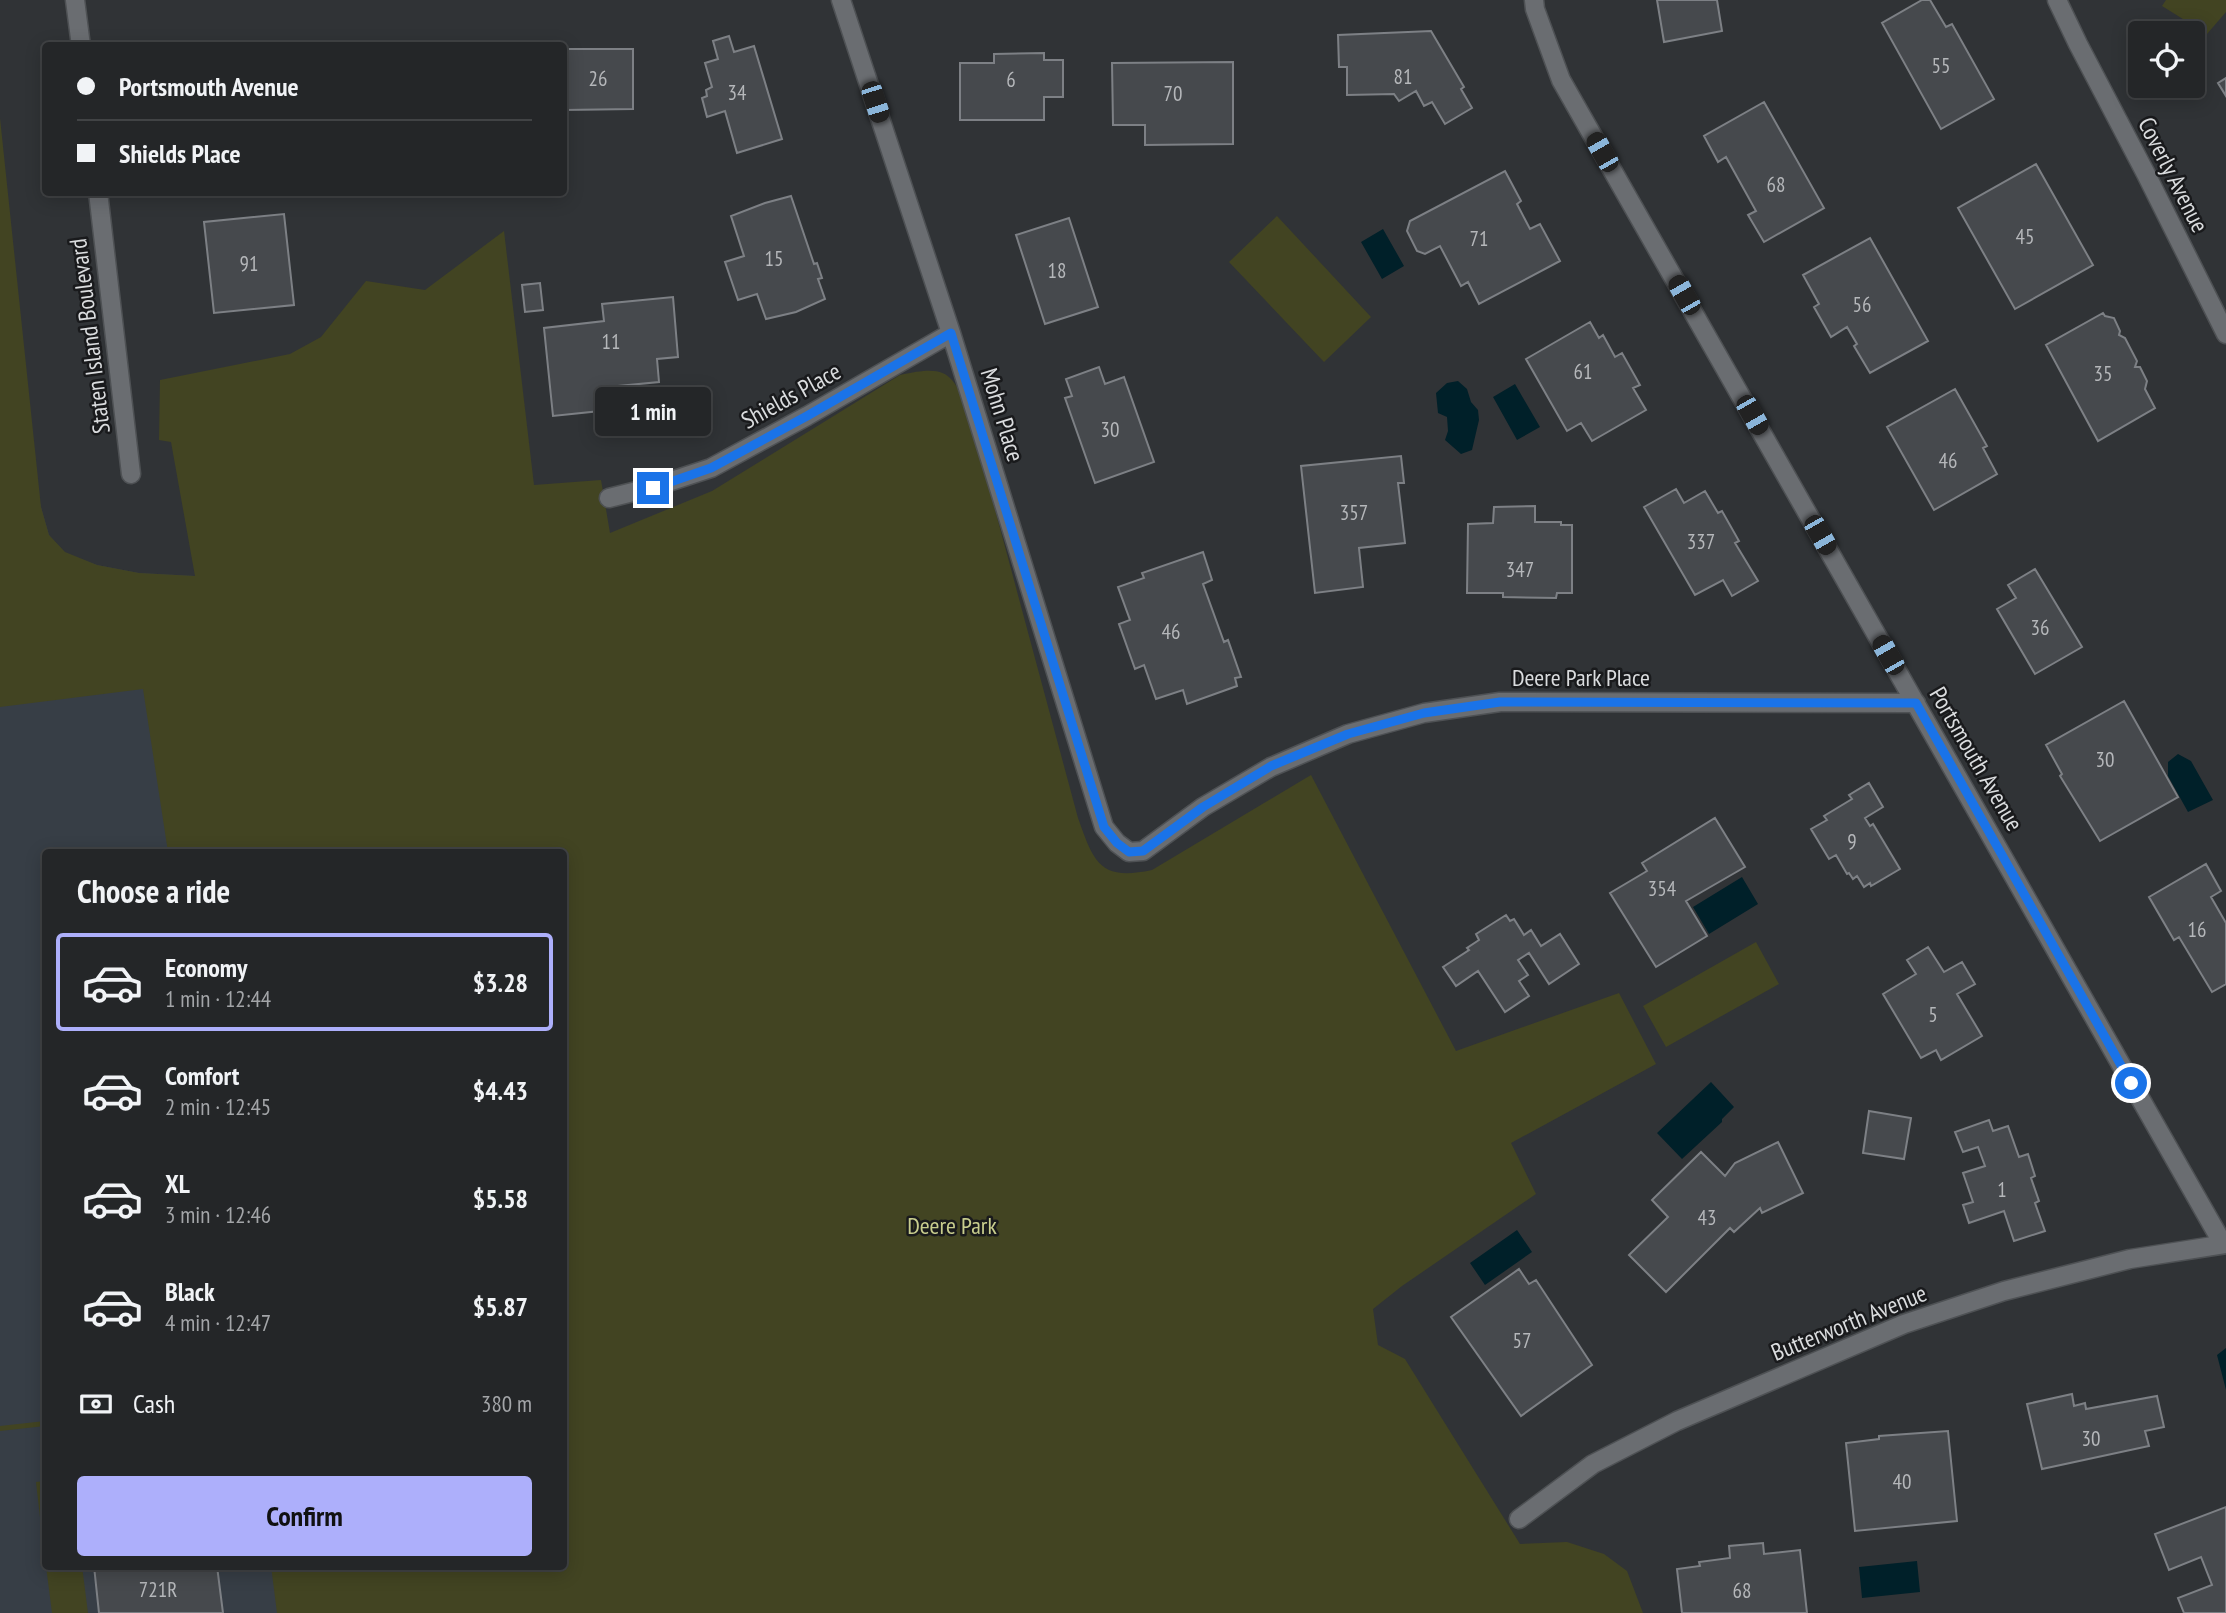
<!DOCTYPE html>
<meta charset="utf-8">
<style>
body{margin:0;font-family:"PT Sans Narrow",sans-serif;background:#303234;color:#f1f3f6;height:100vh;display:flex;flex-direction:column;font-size:26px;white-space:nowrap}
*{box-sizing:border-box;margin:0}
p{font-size:23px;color:#a3a5a8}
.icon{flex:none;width:38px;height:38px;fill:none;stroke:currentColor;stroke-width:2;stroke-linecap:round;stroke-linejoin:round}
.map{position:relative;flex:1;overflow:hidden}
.details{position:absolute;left:42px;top:849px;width:525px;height:721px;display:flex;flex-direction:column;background:#242628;border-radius:7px;box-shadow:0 4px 18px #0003,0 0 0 2px #414345}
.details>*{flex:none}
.guide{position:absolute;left:42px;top:42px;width:525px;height:154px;border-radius:7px;box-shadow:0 4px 18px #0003,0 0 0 2px #414345;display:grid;align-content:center;height:154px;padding:0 35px;background:#242628}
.fabs{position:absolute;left:2128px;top:21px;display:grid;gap:14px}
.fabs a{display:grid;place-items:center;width:77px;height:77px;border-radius:7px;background:#242628;box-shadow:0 4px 18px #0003,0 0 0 2px #414345;font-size:35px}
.end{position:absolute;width:32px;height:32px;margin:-16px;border:9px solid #1a73e8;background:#fff;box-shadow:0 0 0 4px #fff}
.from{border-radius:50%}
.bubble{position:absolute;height:49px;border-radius:7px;background:#242628;box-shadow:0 4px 18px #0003,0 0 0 2px #414345;font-size:23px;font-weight:800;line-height:49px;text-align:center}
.car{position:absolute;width:21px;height:42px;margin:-21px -10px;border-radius:9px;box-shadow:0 0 5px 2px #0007;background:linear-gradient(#222 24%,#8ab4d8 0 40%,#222 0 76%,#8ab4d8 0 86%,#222 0)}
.guide b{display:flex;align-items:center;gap:24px;height:66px;font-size:26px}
.guide b+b{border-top:2px solid #414345}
.guide i{width:18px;height:18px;background:#f1f3f6}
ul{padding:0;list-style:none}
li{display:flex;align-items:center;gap:21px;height:98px;margin:0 14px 10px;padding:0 21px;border:4px solid transparent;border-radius:7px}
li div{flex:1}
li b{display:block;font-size:26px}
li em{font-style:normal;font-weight:800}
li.selected{border-color:#adaffb}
li>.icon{width:63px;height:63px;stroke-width:1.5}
h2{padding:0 35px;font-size:32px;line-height:84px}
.pay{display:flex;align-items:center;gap:18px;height:77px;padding:0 35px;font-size:26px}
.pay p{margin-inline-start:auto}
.action{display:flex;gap:14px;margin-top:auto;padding:14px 35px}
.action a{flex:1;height:80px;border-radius:7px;background:#adaffb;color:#111;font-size:28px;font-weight:800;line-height:80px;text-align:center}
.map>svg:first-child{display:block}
.built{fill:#373e46}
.green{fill:#424422}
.water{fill:#002029}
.building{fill:#46494d;stroke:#7d8085;stroke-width:2}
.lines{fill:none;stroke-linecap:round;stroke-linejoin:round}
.minor-casing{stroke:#4e5154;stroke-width:21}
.minor{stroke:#6a6d71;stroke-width:18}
.route{stroke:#1a73e8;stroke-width:9}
.labels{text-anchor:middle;stroke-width:5;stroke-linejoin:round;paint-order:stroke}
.number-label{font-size:21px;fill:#b5b7ba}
.street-label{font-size:24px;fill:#dadcde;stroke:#191a1c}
.park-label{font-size:24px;fill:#c8cd8d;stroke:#191a1c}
</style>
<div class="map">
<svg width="2226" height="1613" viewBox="0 0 2226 1613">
<rect width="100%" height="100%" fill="#303336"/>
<path class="built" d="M 0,317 L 41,507 L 49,535 L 65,553 L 97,565 L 139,573 L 196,576 L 220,852 L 46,852 L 46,1566 L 297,1566 L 302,1613 L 0,1613 Z"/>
<path class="green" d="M 2166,0 L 2226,0 L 2226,12 L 2207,34 L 2162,6 Z
M 0,118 L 41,507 L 49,535 L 65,552 L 97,565 L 139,573 L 195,576 L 171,442 L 159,440 L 160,380 L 290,354 L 321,337 L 366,281 L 425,290 L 504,231 L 534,485 L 601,480 L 610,533 L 712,491 L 900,375 C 946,365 952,371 969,413 L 1078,818 C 1094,863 1100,881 1152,870 L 1311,775 L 1456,1051 L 1619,993 L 1656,1064 L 1511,1143 L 1536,1194 L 1402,1286 L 1373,1309 L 1378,1345 L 1405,1359 L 1520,1544 L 1567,1542 L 1604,1554 L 1627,1571 L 1643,1613 L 277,1613 L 271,1566 L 564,1566 L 564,852 L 168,852 L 143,689 L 0,707 Z
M 1277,216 L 1371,317 L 1324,362 L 1229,262 Z
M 1756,942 L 1779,984 L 1666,1047 L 1643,1006 Z
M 45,1421 L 45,1426 L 0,1431 L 0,1426 Z
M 45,1481 L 46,1481 L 45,1561 L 36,1482 Z
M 46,1566 L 82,1566 L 88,1613 L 52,1613 Z"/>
<path class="water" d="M 1383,229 L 1404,266 L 1382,279 L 1361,242 Z
M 1458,381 L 1467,389 L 1471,402 L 1478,410 L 1479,420 L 1472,450 L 1461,454 L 1445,440 L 1448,431 L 1447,417 L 1438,413 L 1436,393 L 1447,383 Z
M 1515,384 L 1540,427 L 1517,440 L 1493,397 Z
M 2178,754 L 2191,761 L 2213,800 L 2188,812 L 2168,776 L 2168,762 Z
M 1742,877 L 1758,904 L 1709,934 L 1693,907 Z
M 1711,1082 L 1734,1107 L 1722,1119 L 1722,1122 L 1682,1159 L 1657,1133 Z
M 1517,1230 L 1532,1252 L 1485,1285 L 1470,1263 Z
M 2226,1348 L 2226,1390 L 2217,1355 Z
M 1917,1561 L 1920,1592 L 1862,1598 L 1859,1567 Z"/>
<path class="building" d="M 1657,0 L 1717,0 L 1722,31 L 1664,42 Z
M 1922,0 L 1930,0 L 1946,27 L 1952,24 L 1994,99 L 1941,129 L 1882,23 Z
M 1431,31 L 1464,87 L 1461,89 L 1472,108 L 1445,124 L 1432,102 L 1424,106 L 1416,91 L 1399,101 L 1394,94 L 1347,95 L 1347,67 L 1339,67 L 1338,35 Z
M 729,36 L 734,52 L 754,46 L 782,139 L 737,153 L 725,111 L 707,117 L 702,98 L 707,96 L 706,90 L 712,87 L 705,63 L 718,59 L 713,41 Z
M 564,49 L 633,49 L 633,109 L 564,110 Z
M 1044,53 L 1044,60 L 1063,60 L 1063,97 L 1044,97 L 1044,120 L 960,120 L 960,63 L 994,63 L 994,54 Z
M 1233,62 L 1233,144 L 1145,145 L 1145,125 L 1113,125 L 1112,63 Z
M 2226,78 L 2226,96 L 2218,83 Z
M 1764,102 L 1824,208 L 1764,242 L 1748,215 L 1756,211 L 1726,157 L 1718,162 L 1704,136 Z
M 2036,164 L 2093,265 L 2015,309 L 1958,208 Z
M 1505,171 L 1521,201 L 1517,204 L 1530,229 L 1540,224 L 1560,261 L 1479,304 L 1468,282 L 1461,286 L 1440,246 L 1425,254 L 1417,251 L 1407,231 L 1410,221 Z
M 791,196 L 814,264 L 817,263 L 822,278 L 818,279 L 825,299 L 796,312 L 766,319 L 757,294 L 738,300 L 725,262 L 744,256 L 731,216 L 765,203 Z
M 284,214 L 294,305 L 214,313 L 204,222 Z
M 1069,218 L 1098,307 L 1045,324 L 1016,235 Z
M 1870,238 L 1928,341 L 1870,373 L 1854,346 L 1857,344 L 1847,327 L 1831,337 L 1814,307 L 1819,304 L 1803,275 Z
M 540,283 L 543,310 L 525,312 L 522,285 Z
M 673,297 L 678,357 L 657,359 L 659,382 L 598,388 L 600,411 L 553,416 L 544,328 L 604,321 L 602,304 Z
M 2103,313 L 2105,316 L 2114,318 L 2120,331 L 2119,335 L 2125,338 L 2137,361 L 2135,367 L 2140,367 L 2147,381 L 2145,389 L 2155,408 L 2098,441 L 2046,345 Z
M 1590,322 L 1599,338 L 1603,335 L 1615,357 L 1622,353 L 1640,385 L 1633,388 L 1646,410 L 1592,441 L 1581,423 L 1567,431 L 1526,359 Z
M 1099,367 L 1105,384 L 1124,377 L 1154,462 L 1095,483 L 1065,398 L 1072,396 L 1066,379 Z
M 1955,389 L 1987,446 L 1983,448 L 1997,474 L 1934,510 L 1887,427 Z
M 1401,456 L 1404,483 L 1398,483 L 1405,543 L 1359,548 L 1363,587 L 1315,593 L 1301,466 Z
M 1676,489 L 1684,503 L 1705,491 L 1718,513 L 1722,511 L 1739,541 L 1735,543 L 1758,581 L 1732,596 L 1723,580 L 1695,595 L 1644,507 Z
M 1535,506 L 1535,522 L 1561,522 L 1561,525 L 1572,525 L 1572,593 L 1557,593 L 1556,598 L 1503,597 L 1503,593 L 1467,593 L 1468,524 L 1493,523 L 1494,507 Z
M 1203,552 L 1212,580 L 1203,584 L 1224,642 L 1228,640 L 1241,677 L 1235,678 L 1237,686 L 1187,704 L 1183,690 L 1156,699 L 1144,665 L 1135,669 L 1119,624 L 1130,620 L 1118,587 L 1144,578 L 1142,573 Z
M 2035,569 L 2082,647 L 2035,674 L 1997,609 L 2016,598 L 2008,585 Z
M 2124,701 L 2178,797 L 2100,841 L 2060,776 L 2062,774 L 2046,745 Z
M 1869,783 L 1883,807 L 1865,818 L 1870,826 L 1873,824 L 1900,869 L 1871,886 L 1870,883 L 1864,887 L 1857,876 L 1853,879 L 1849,873 L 1847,874 L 1836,855 L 1829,859 L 1811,829 L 1827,820 L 1824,816 L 1852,799 L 1849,795 Z
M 1715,818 L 1745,867 L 1686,901 L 1707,936 L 1656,967 L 1610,893 L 1647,871 L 1642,863 Z
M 2206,864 L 2221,891 L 2211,897 L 2226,923 L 2226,984 L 2212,992 L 2179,937 L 2174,940 L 2149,897 Z
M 1506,915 L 1510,921 L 1514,919 L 1524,935 L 1531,930 L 1541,946 L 1560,934 L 1579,964 L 1549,984 L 1529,953 L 1518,960 L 1528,975 L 1519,981 L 1529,996 L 1505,1012 L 1478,971 L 1456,986 L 1443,967 L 1469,950 L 1467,948 L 1479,940 L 1476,934 Z
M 1928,947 L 1944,972 L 1962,962 L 1975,984 L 1957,994 L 1982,1036 L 1941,1060 L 1936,1050 L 1921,1058 L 1883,994 L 1916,974 L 1907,960 Z
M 1869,1111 L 1911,1118 L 1904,1159 L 1863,1153 Z
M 1989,1120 L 1993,1131 L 2008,1126 L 2019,1157 L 2028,1154 L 2035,1176 L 2031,1178 L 2039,1201 L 2035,1203 L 2045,1231 L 2014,1241 L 2004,1211 L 1969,1223 L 1963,1205 L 1973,1202 L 1963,1173 L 1985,1166 L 1978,1147 L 1963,1152 L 1955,1132 Z
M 1778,1142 L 1803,1193 L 1762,1213 L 1760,1208 L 1734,1232 L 1730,1228 L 1666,1292 L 1629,1255 L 1668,1217 L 1652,1200 L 1701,1152 L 1725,1176 L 1735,1163 Z
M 1519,1269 L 1529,1284 L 1536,1280 L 1592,1365 L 1521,1416 L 1451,1317 Z
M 2072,1394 L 2074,1406 L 2085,1403 L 2086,1409 L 2157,1396 L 2164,1427 L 2145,1431 L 2149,1446 L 2042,1469 L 2027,1404 Z
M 1948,1431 L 1957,1521 L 1855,1531 L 1846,1443 L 1879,1439 L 1879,1436 Z
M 2226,1507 L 2226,1613 L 2184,1613 L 2178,1598 L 2212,1585 L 2201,1557 L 2169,1570 L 2155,1534 Z
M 1763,1543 L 1764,1554 L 1800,1550 L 1807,1613 L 1682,1613 L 1677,1569 L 1700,1566 L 1699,1562 L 1730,1558 L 1729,1546 Z
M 94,1566 L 217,1566 L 223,1613 L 99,1613 Z"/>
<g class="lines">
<defs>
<path id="minor" d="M 75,0 L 81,46
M 841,0 L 951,333 L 1104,827 L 1117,843 L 1129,852 L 1143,851 L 1203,807 L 1271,767 L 1348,734 L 1424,713 L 1500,702 L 1916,703
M 1534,0 L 1535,9 L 1561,80 L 2223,1244
M 2057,0 L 2078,44 L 2146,174 L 2226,334
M 98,192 L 131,474
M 609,498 L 653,487 L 711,468 L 807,416 L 951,333
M 1519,1519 L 1593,1464 L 1677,1421 L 1904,1324 L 2004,1291 L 2130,1259 L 2226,1244"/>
</defs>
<use href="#minor" class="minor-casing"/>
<use href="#minor" class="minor"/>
</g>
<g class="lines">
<path class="route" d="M 653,488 L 711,468 L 807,416 L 951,333 L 1104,827 L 1117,843 L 1129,852 L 1143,851 L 1203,807 L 1271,766 L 1348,734 L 1424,713 L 1500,702 L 1916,703 L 2131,1083"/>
</g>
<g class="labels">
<g class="number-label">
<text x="1941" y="73">55</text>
<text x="1403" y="84">81</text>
<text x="598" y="86">26</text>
<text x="1011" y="87">6</text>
<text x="737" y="100">34</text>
<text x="1173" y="101">70</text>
<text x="1776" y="192">68</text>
<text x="2025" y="244">45</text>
<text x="1479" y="246">71</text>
<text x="774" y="266">15</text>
<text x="249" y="271">91</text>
<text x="1057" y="278">18</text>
<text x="1862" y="312">56</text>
<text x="611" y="349">11</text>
<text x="1583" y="379">61</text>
<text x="2103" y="381">35</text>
<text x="1110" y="437">30</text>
<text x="1948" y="468">46</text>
<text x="1354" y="520">357</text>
<text x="1701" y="549">337</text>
<text x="1520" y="577">347</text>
<text x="2040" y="635">36</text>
<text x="1171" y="639">46</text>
<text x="2105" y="767">30</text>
<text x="1852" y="849">9</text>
<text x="1662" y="896">354</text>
<text x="2197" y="937">16</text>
<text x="1933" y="1022">5</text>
<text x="2002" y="1197">1</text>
<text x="1707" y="1225">43</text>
<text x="1522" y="1348">57</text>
<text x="2091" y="1446">30</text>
<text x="1902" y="1489">40</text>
<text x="158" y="1597">721R</text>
<text x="1742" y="1598">68</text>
</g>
<g class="street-label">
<text transform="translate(2173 175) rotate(63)" y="8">Coverly Avenue</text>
<text transform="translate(90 336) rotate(-97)" y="8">Staten Island Boulevard</text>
<text transform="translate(791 396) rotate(-29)" y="8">Shields Place</text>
<text transform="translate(1002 415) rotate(73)" y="8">Mohn Place</text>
<text x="1581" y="686">Deere Park Place</text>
<text transform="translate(1976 759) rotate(60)" y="8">Portsmouth Avenue</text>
<text transform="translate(1849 1323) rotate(-22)" y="8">Butterworth Avenue</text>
</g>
<g class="park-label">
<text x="952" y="1234">Deere Park</text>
</g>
</g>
</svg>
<div class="fabs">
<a><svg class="icon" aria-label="locate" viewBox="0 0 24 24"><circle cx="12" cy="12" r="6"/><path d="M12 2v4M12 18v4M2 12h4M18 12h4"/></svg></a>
</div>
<i class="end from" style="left:2131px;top:1083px"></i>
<i class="end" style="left:653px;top:488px"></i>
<div class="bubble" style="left:595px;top:387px;width:116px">1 min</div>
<i class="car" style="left:875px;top:102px;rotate:162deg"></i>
<i class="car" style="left:1602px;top:152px;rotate:330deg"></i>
<i class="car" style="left:1684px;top:295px;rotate:330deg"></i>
<i class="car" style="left:1752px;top:415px;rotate:150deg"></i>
<i class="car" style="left:1820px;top:535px;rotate:150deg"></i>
<i class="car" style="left:1888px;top:655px;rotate:330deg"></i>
<div class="guide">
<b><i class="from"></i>Portsmouth Avenue</b>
<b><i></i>Shields Place</b>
</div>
<section class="details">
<h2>Choose a ride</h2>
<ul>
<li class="selected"><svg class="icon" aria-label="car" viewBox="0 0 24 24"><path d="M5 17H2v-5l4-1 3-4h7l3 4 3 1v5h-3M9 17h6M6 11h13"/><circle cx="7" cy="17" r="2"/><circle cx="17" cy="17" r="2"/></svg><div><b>Economy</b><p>1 min · 12:44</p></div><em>$3.28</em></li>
<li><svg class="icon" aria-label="car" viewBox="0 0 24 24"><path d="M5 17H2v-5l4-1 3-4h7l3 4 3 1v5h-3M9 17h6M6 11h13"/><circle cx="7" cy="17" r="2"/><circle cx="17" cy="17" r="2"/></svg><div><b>Comfort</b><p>2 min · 12:45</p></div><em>$4.43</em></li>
<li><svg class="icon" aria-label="car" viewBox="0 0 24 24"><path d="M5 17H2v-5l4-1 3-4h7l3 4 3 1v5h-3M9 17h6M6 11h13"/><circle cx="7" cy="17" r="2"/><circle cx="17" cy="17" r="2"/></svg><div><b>XL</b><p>3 min · 12:46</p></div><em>$5.58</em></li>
<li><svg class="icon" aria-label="car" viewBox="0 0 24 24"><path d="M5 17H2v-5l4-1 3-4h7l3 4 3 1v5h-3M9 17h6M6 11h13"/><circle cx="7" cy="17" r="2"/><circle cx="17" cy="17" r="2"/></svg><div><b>Black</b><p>4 min · 12:47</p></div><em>$5.87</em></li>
</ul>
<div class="pay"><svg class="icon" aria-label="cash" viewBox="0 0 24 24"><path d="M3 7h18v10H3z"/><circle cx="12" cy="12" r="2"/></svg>Cash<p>380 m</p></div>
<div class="action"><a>Confirm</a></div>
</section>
</div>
